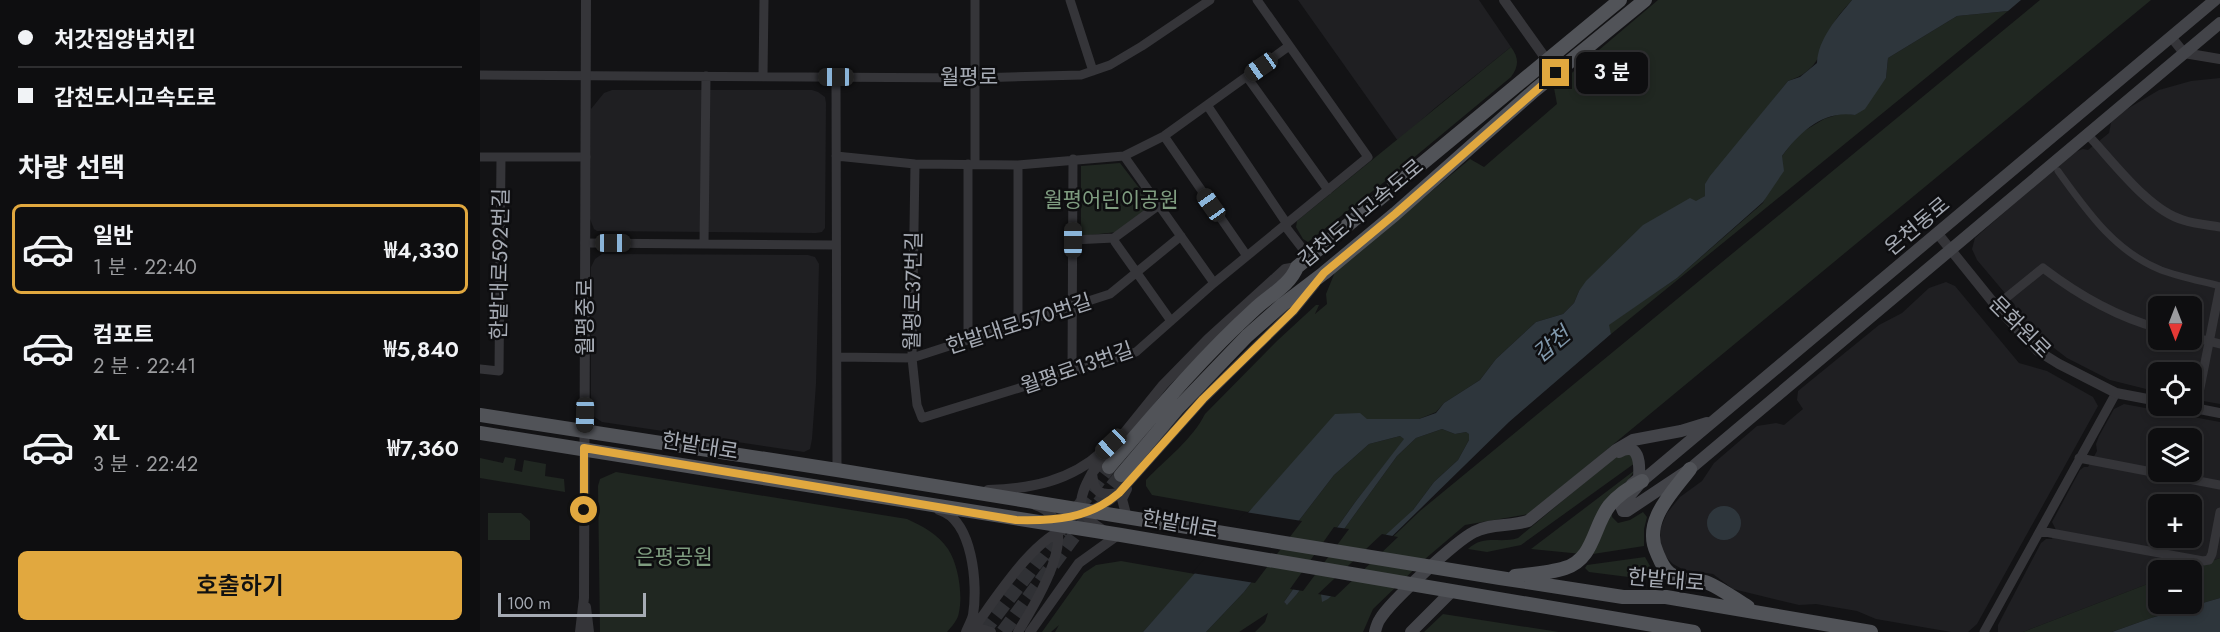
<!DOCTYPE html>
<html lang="ko">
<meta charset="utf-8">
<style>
body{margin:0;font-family:Jost,"Noto Sans KR",sans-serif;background:#171719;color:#f1f3f6;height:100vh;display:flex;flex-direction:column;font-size:22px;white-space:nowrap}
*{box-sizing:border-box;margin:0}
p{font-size:20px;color:#9b9c9f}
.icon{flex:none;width:33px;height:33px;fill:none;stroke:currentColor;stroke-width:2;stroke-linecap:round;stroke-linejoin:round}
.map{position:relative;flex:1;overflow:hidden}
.side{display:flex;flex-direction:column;background:#0e0e10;width:480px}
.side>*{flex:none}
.hud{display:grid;align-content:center;height:132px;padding:0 18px;background:#0e0e10}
.needle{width:39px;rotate:180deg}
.tools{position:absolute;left:1668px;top:296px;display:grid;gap:12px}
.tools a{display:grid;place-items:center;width:54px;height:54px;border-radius:9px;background:#0e0e10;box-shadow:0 3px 9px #0003,0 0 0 2px #2e2e30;font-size:30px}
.scale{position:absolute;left:18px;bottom:15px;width:148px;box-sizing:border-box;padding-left:6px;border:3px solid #a6abb4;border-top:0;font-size:16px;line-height:21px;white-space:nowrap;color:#a6abb4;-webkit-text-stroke:4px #0e0e10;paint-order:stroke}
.end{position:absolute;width:27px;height:27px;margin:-14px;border:8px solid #e1a83f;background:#111;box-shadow:0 0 0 3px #111}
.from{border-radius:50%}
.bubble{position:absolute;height:42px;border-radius:9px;background:#0e0e10;box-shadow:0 3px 9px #0003,0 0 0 2px #2e2e30;font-size:20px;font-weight:600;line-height:42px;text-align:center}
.car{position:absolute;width:18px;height:36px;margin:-18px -9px;border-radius:8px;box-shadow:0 0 4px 2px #0007;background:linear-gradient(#222 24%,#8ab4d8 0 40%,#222 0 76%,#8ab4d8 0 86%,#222 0)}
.hud b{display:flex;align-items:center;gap:21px;height:57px;font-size:22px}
.hud b+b{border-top:2px solid #2e2e30}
.hud i{width:15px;height:15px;background:#f1f3f6}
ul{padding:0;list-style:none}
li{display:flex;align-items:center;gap:18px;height:90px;margin:0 12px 9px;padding:0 6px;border:3px solid transparent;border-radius:9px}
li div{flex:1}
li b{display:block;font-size:22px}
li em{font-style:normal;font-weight:600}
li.active{border-color:#e1a83f}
li>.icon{width:54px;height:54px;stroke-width:1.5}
h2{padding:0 18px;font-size:27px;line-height:72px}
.button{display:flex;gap:12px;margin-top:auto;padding:12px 18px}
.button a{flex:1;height:69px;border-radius:9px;background:#e1a83f;color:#111;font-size:24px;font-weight:600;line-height:69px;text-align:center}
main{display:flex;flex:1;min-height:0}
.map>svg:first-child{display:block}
.built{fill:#1f1f22;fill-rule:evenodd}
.green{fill:#202721}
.water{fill:#2e363c}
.pier{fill:#131315}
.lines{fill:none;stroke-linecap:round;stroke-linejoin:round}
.primary-tunnel{stroke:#303135;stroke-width:14;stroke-dasharray:14 7;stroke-linecap:butt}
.pedestrian{stroke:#353539;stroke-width:7}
.minor{stroke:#353539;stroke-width:9}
.tertiary{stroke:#353539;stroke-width:10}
.secondary{stroke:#434449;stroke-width:12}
.primary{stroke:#515358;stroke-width:14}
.route{stroke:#e1a83f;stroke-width:8}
.labels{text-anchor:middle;stroke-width:5;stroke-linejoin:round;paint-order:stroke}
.street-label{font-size:21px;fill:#a6abb4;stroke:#0e0e10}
.park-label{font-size:21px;fill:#7f9d80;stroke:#0e0e10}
.water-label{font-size:22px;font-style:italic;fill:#8098ac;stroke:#0e0e10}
</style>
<main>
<section class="side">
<div class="hud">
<b><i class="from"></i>처갓집양념치킨</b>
<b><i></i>갑천도시고속도로</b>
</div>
<h2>차량 선택</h2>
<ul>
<li class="active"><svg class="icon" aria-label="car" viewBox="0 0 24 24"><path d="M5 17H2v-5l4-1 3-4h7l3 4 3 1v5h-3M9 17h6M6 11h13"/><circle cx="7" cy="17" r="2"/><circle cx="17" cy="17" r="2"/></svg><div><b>일반</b><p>1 분 · 22:40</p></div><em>₩4,330</em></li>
<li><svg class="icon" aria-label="car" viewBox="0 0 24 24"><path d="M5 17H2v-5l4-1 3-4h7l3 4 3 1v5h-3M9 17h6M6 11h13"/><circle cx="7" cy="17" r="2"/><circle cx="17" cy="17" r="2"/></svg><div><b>컴포트</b><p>2 분 · 22:41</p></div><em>₩5,840</em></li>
<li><svg class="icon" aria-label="car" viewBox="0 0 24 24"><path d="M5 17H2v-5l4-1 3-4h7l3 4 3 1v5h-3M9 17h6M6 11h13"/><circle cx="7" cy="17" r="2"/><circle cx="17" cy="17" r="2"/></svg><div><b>XL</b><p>3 분 · 22:42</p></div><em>₩7,360</em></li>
</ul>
<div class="button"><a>호출하기</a></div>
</section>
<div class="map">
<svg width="1740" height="632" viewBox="0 0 1740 632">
<rect width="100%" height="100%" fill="#131315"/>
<path class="built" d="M 818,0 L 999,0 L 1031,47 L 955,108 L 918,141 Z
M 1740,78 L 1740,404 L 1712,399 L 1712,372 L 1678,372 L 1678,392 L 1630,380 L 1587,358 L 1561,338 L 1536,314 L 1535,305 L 1497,260 L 1492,249 L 1495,238 L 1592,153 L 1603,149 L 1608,150 L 1629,133 L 1632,118 L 1679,90 L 1711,81 ZM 1678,306 L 1712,306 L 1712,339 L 1678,339 Z
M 132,90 L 332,90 L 338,92 L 345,97 L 346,103 L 345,228 L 342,232 L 336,233 L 117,231 L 114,229 L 110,219 L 111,109 L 124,93 Z
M 122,254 L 328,255 L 335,257 L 339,264 L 336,384 L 332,439 L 330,449 L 324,452 L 122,422 L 113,416 L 111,406 L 111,267 L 115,259 Z
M 1466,282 L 1475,286 L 1539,363 L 1567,371 L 1613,397 L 1618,406 L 1497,624 L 1488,632 L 1471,632 L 1396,619 L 1377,611 L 1336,604 L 1319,605 L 1253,589 L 1233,574 L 1204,570 L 1193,564 L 1184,555 L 1181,545 L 1180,529 L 1187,513 L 1200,497 L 1222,481 L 1234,463 L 1277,426 L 1296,423 L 1304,425 L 1323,409 L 1317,400 L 1318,391 L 1399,325 L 1422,313 L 1449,288 Z
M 1644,404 L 1740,422 L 1740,558 L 1707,570 L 1678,570 L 1678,580 L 1543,632 L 1518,632 L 1518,625 L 1561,543 L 1566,539 L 1572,539 L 1576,530 L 1572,522 L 1600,470 L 1604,467 L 1608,467 L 1617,451 L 1616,444 L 1619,436 L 1634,409 ZM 1678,438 L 1712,438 L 1712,471 L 1678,471 ZM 1678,504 L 1712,504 L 1712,537 L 1678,537 Z"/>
<path class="green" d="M 1178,0 L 1372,0 C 1366,7 1358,15 1354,23 C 1340,50 1341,70 1308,81 L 1225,185 L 1225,196 L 1099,291 L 1094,303 L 1083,314 L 1056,322 L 1016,359 L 1000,380 L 964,403 L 956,412 L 939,419 L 887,419 L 768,512 L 672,495 L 666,486 L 666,480 C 686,459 712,440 725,414 L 798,340 L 836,305 L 839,305 L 835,314 L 847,304 L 846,294 L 855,272 L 990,159 L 1004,167 L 1077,104 L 1074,88 Z
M 1560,0 L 1671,0 L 1049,514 L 985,525 L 945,559 L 893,609 L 883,632 L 775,632 L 785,622 L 788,613 L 759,632 L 726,632 L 764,592 L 854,475 L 889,444 L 920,436 L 925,439 L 876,501 L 804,602 L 806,604 L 817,594 L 917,456 L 936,438 L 962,429 L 975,434 L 986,432 L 990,434 L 989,440 L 978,460 L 954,482 L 933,510 L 851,596 L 940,511 Z
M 1528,11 L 1131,334 L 1128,325 L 1197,278 L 1283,203 L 1302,156 L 1319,134 L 1344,119 L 1363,113 L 1375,115 L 1406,78 L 1408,58 L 1477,16 Z
M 1031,47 C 1039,58 1039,66 1031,77 L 908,179 L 828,242 L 823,239 L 816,227 L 817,221 Z
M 640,163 L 673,206 L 637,232 L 601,236 L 601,166 Z
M 1140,453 L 1151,455 L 1155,463 L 1041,545 L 1007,552 L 988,549 C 1004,534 1020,544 1038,538 Z
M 25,457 L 36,459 L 34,470 L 42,472 L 44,460 L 66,464 L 65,476 L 84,479 L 85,492 L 0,478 L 0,458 L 23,463 Z
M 1155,470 L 1148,480 L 1128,498 L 1102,554 L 1051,549 Z
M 136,472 L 427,519 C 442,526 458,534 468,549 C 478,564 483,594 479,612 C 478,620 472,626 467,632 L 120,632 L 118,486 L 120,479 Z
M 1132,512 L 1132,517 L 1138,523 L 1150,520 L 1163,512 L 1167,517 L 1164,529 L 1164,546 L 1113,554 Z
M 8,513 L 41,513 L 50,521 L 50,540 L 8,540 Z
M 1165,557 L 1175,575 L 1172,580 L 1109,572 L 1105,568 L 1107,565 Z
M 1740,558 L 1740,598 L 1671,618 L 1632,632 L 1543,632 L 1678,580 L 1678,603 L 1712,603 L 1712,570 L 1707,570 Z
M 641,561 L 715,574 L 663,632 L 575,632 L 579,625 L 571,632 L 562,632 L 604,573 L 616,565 Z
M 963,614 L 1079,632 L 944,632 Z"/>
<path class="water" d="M 1372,0 L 1541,0 L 1528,11 L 1477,16 L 1408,58 L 1406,78 L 1385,109 L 1375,115 C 1343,110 1320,132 1302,156 L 1304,171 L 1283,202 L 1197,278 L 1129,325 L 1131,334 L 1029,422 L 848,599 L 842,602 L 841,594 L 933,510 L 954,482 L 978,460 L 989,440 L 989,434 L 986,432 L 975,434 L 962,429 L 936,438 L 917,456 L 817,594 L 807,605 L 804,602 L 876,501 L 924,439 L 920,436 L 889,444 L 854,475 L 764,592 L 726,632 L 663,632 L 855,414 L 880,413 L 887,419 L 939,419 L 956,413 L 964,403 L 1000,380 L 1016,359 L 1056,322 L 1083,314 L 1094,303 L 1099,291 L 1106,281 L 1163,225 L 1210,198 L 1216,201 L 1225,196 L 1225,184 L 1230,176 L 1308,81 L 1320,77 L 1337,63 C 1338,39 1357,18 1372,0 Z
M1227 523a17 17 0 1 1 34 0a17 17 0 1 1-34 0Z
M 1740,598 L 1740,632 L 1632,632 L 1671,618 Z"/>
<path class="pier" d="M 765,512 L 822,521 L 775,583 L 712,573 Z
M 854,527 L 869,529 L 823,591 L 810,589 Z
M 902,534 L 918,537 L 855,597 L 838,594 Z"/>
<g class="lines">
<path class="primary-tunnel" d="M 619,503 L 641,475
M 598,508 L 629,467
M 503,632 L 581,531
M 523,632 L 606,520"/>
<path class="pedestrian" d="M 1578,171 C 1607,211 1634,251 1681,270 C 1700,277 1721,281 1740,286"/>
<path class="minor" d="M 590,0 L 613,71
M 0,75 L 495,78 L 601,75 L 630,65 L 662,46 L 730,0
M 283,76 L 284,0
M 356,77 L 357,470
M 767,77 L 848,190
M 727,105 L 807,224
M 1607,134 C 1632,160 1668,210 1703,220 C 1715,224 1728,225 1740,227
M 684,136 L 767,256
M 356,156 L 435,164 L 538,165 L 644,156 L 684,136 L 809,46
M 644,156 L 734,283
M 0,157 L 106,157
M 435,164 L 432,358 L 437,405 L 442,418 L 656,352 L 734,283 L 888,157 L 777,0
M 488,164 L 488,340
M 495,164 L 495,0
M 805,226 L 829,257
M 634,238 L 635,242 L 691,321
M 593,240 L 634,238 L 679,205
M 105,243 L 356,245
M 224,244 L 226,76
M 1516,306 L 1563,268 C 1597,294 1637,317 1678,328
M 538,323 L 538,165
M 1712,337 L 1740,344
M 357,357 L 432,358 L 630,294 L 701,236
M 0,369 L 19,371 L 21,157
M 592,371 L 593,159
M 1716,408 L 1740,287
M 1599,458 L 1740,485
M 1560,531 L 1723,561 L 1729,560 L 1732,554 L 1740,512
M 1504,632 L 1636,393"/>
<path class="tertiary" d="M 1024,0 L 1076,73
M 1692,38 L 1704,53 L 1740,59
M 1458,234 L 1516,306 L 1558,351 L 1579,364 L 1636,393 L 1678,401
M 1699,405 L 1740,413
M 612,473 C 614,493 619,496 639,493
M 647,489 L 642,499 L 646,514 L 651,517
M 508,490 C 550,489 591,481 623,451
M 459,510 C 493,520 498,585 493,615 C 492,620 488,627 486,632
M 567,520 C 594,517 617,512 639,493 L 723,399 L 813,311 L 835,284
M 623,530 C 595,513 597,500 612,473 L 683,385 L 728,339 L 805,269 L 817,267
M 106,607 L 109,632
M 100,632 L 104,598 L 106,0
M 491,632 C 515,600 552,539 589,527
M 494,632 L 501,629 L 511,632
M 538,632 C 554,605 609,522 555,505
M 550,632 L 599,563 L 638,535"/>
<path class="secondary" d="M 1735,0 L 1162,481 L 1141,506 L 1143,511 L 1147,511 L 1210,469 L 1740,23
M 1139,452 C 1159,441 1160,463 1159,478 L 1152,484
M 895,632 C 896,628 897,623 900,619 C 910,602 976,541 994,532 C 1010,523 1031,527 1048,521 L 1136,450 L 1153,440 L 1201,431 L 1227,423
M 931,632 L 972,591"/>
<path class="primary" d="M 0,415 L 357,470 L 1020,578 L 1143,597 L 1186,597 L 1391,632
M 0,433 L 641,535 L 1214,632
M 629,467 C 676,412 722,357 776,308 C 790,295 810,285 817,267 L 1140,0
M 1210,469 C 1192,493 1162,521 1177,553 C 1180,560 1183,568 1189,573 C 1202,584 1217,578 1228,583 C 1242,589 1255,599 1268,607
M 641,475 L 697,409 L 767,336 L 802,305 L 844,273 L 915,214 L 1055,90 L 1165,0
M 1035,576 C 1051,574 1070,573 1085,568 C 1114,559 1113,527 1129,506 C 1138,495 1150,487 1162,481"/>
</g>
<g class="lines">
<path class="route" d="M 104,510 L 104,448 L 536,520 C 574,521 609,519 639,493 L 723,399 L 813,311 L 844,273 L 915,214 L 1076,73"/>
</g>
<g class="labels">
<g class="street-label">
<text x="489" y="84">월평로</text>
<text transform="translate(881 213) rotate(-40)" y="7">갑천도시고속도로</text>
<text transform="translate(1437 226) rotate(-40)" y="7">온천동로</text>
<text transform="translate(20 264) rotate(-89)" y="7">한밭대로592번길</text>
<text transform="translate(433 291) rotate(-89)" y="7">월평로37번길</text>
<text transform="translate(105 317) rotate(-90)" y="7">월평중로</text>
<text transform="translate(539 324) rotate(-18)" y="7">한밭대로570번길</text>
<text transform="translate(1540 327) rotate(45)" y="7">문화원로</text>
<text transform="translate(597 368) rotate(-19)" y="7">월평로13번길</text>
<text transform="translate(220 446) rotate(9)" y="7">한밭대로</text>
<text transform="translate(700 524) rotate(10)" y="7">한밭대로</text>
<text transform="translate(1186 580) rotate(5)" y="7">한밭대로</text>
</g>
<g class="park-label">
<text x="631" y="207">월평어린이공원</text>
<text x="194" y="564">은평공원</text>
</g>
<g class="water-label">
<text transform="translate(1071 344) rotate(-40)" y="8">갑천</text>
</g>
</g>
</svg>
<div class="tools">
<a><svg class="needle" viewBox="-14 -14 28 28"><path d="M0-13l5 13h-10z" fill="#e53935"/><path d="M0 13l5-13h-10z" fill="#9b9c9f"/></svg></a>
<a><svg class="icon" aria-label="locate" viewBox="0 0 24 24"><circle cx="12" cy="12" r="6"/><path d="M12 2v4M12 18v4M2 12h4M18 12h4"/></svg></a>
<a><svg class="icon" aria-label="layers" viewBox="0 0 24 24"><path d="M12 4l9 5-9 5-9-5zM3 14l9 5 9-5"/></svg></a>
<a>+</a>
<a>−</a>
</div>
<div class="scale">100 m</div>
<i class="end from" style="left:104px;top:510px"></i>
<i class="end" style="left:1076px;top:73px"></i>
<div class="bubble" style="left:1096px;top:52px;width:72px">3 분</div>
<i class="car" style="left:781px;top:67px;rotate:235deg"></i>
<i class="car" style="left:356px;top:77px;rotate:270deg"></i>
<i class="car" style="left:731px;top:205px;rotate:325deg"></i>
<i class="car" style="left:593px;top:240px;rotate:0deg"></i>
<i class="car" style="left:133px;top:243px;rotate:90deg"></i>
<i class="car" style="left:105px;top:415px;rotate:181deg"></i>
<i class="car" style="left:631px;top:444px;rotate:227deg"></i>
</div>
</main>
